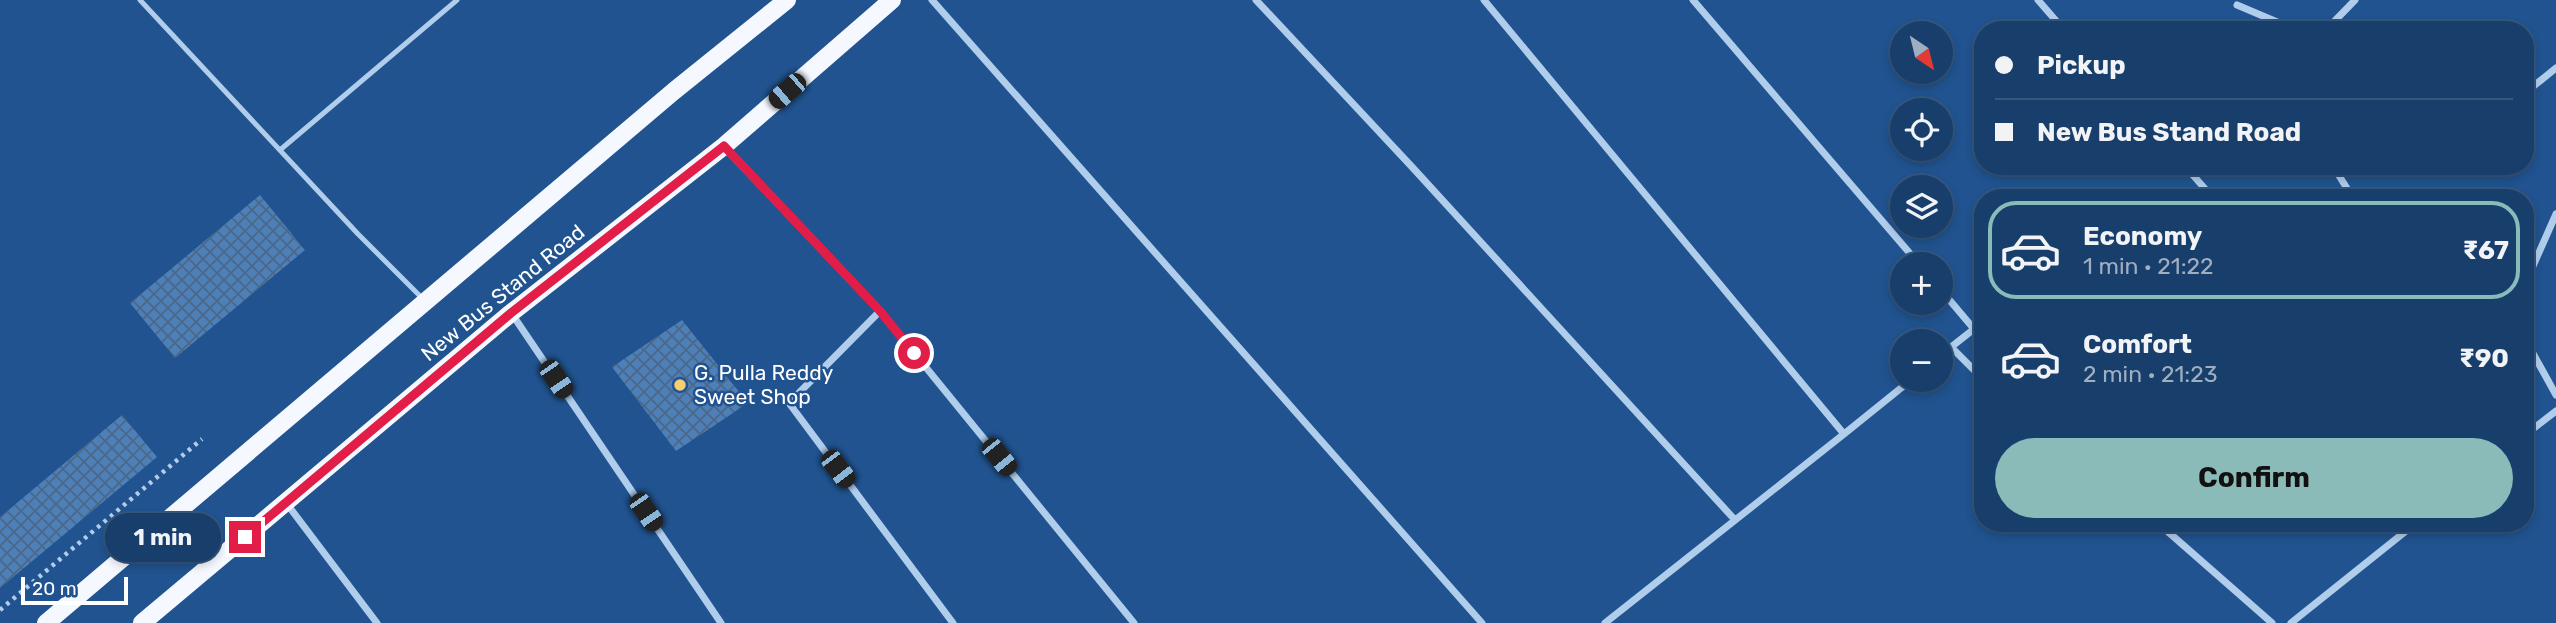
<!DOCTYPE html>
<meta charset="utf-8">
<style>
body{margin:0;font-family:Rubik,sans-serif;background:#214571;color:#f1f3f6;height:100vh;display:flex;flex-direction:column;font-size:26px;white-space:nowrap}
*{box-sizing:border-box;margin:0}
p{font-size:23px;color:#9faec1}
.icon{flex:none;width:38px;height:38px;fill:none;stroke:currentColor;stroke-width:2;stroke-linecap:round;stroke-linejoin:round}
.map{position:relative;flex:1;overflow:hidden}
.drawer{position:absolute;left:1974px;top:189px;width:560px;height:343px;display:flex;flex-direction:column;background:#183e6b;border-radius:28px;box-shadow:0 4px 10px #0003,0 0 0 2px #36577e}
.drawer>*{flex:none}
.banner{position:absolute;left:1974px;top:21px;width:560px;height:154px;border-radius:28px;box-shadow:0 4px 10px #0003,0 0 0 2px #36577e;display:grid;align-content:center;height:154px;padding:0 21px;background:#183e6b}
.needle{width:46px;rotate:145deg}
.tools{position:absolute;left:1890px;top:21px;display:grid;gap:14px}
.tools a{display:grid;place-items:center;width:63px;height:63px;border-radius:50%;background:#183e6b;box-shadow:0 4px 10px #0003,0 0 0 2px #36577e;font-size:35px}
.scale{position:absolute;left:21px;bottom:18px;width:107px;box-sizing:border-box;padding-left:7px;border:4px solid #fff;border-top:0;font-size:19px;line-height:24px;white-space:nowrap;color:#fff;-webkit-text-stroke:5px #20538f;paint-order:stroke}
.end{position:absolute;width:32px;height:32px;margin:-16px;border:9px solid #e11d48;background:#fff;box-shadow:0 0 0 4px #fff}
.from{border-radius:50%}
.bubble{position:absolute;height:49px;border-radius:24px;background:#183e6b;box-shadow:0 4px 10px #0003,0 0 0 2px #36577e;font-size:23px;font-weight:700;line-height:49px;text-align:center}
.car{position:absolute;width:21px;height:42px;margin:-21px -10px;border-radius:9px;box-shadow:0 0 5px 2px #0007;background:linear-gradient(#222 24%,#8ab4d8 0 40%,#222 0 76%,#8ab4d8 0 86%,#222 0)}
.banner b{display:flex;align-items:center;gap:24px;height:66px;font-size:26px}
.banner b+b{border-top:2px solid #36577e}
.banner i{width:18px;height:18px;background:#f1f3f6}
ul{padding:12px 0 0;list-style:none}
li{display:flex;align-items:center;gap:21px;height:98px;margin:0 14px 10px;padding:0 7px;border:4px solid transparent;border-radius:28px}
li div{flex:1}
li b{display:block;font-size:26px}
li em{font-style:normal;font-weight:700}
li.on{border-color:#8bbbb9}
li>.icon{width:63px;height:63px;stroke-width:1.5}
.primary-button{display:flex;gap:14px;margin-top:auto;padding:14px 21px}
.primary-button a{flex:1;height:80px;border-radius:42px;background:#8bbbb9;color:#111;font-size:28px;font-weight:700;line-height:80px;text-align:center}
.map>svg:first-child{display:block}
.building{fill:url(#building-cross-hatch)}
.lines{fill:none;stroke-linecap:round;stroke-linejoin:round}
.path{stroke:#b0cdec;stroke-width:4.5;stroke-dasharray:3.5 5;stroke-linecap:butt}
.lane{stroke:#b0cdec;stroke-width:5}
.street{stroke:#b0cdec;stroke-width:7}
.primary{stroke:#f5f9ff;stroke-width:18}
.route{stroke:#e11d48;stroke-width:9}
.poi-dot{fill:#f9ce71;stroke:#20538f;stroke-width:2.5}
.labels{text-anchor:middle;stroke-width:5;stroke-linejoin:round;paint-order:stroke}
.street-label{font-size:21px;fill:#fff;stroke:#20538f}
.poi-label{font-size:21px;fill:#fff;stroke:#20538f;text-anchor:start}
</style>
<div class="map">
<svg width="2556" height="623" viewBox="0 0 2556 623">
<defs>
<pattern id="building-cross-hatch" width="8" height="8" patternUnits="userSpaceOnUse" patternTransform="scale(1.75)"><rect width="8" height="8" fill="#4d7fb8"/><path d="M0 0l8 8M0 8l8-8" fill="none" stroke="#4d6887"/></pattern>
</defs>
<rect width="100%" height="100%" fill="#20538f"/>
<path class="building" d="M 260,195 L 305,250 L 175,358 L 130,303 Z
M 682,320 L 748,403 L 676,451 L 612,367 Z
M 122,415 L 157,457 L 0,588 L 0,517 Z"/>
<g class="lines">
<path class="path" d="M 0,610 L 202,439"/>
<path class="lane" d="M 140,0 L 358,234 L 424,300
M 280,150 L 457,0"/>
<path class="street" d="M 932,0 L 1482,623
M 1256,0 L 1413,168 L 1735,520
M 1484,0 L 1844,434 L 1605,623
M 1693,0 L 1919,264
M 2038,0 L 2064,30
M 2237,5 L 2296,30
M 2326,30 L 2355,0
M 2525,93 L 2556,68
M 724,147 L 880,311 L 1134,623
M 2185,166 L 2213,198
M 2333,166 L 2353,198
M 2525,284 L 2556,214
M 1941,290 L 1974,329 L 1941,355
M 880,311 L 789,403 L 953,623
M 512,314 L 721,623
M 2525,339 L 2556,395
M 1951,347 L 1983,379
M 1844,434 L 1911,380
M 2525,435 L 2556,411
M 287,504 L 377,623
M 2158,523 L 2272,623
M 2291,623 L 2416,523"/>
<path class="primary" d="M 46,623 L 674,91 L 787,0
M 142,623 L 511,313 L 724,146 L 892,0"/>
</g>
<g class="lines">
<path class="route" d="M 245,537 L 511,313 L 724,146 L 880,311 L 914,353"/>
</g>
<circle class="poi-dot" cx="680" cy="385" r="7"/>
<g class="labels">
<g class="street-label">
<text transform="translate(503 293) rotate(-39)" y="7">New Bus Stand Road</text>
</g>
<g class="poi-label">
<text x="694" y="380">G. Pulla Reddy<tspan x="694" dy="24">Sweet Shop</tspan></text>
</g>
</g>
</svg>
<div class="tools">
<a><svg class="needle" viewBox="-14 -14 28 28"><path d="M0-13l5 13h-10z" fill="#e53935"/><path d="M0 13l5-13h-10z" fill="#9faec1"/></svg></a>
<a><svg class="icon" aria-label="locate" viewBox="0 0 24 24"><circle cx="12" cy="12" r="6"/><path d="M12 2v4M12 18v4M2 12h4M18 12h4"/></svg></a>
<a><svg class="icon" aria-label="layers" viewBox="0 0 24 24"><path d="M12 4l9 5-9 5-9-5zM3 14l9 5 9-5"/></svg></a>
<a>+</a>
<a>−</a>
</div>
<div class="scale">20 m</div>
<i class="end from" style="left:914px;top:353px"></i>
<i class="end" style="left:245px;top:537px"></i>
<div class="bubble" style="left:105px;top:513px;width:116px">1 min</div>
<i class="car" style="left:787px;top:91px;rotate:229deg"></i>
<i class="car" style="left:556px;top:379px;rotate:146deg"></i>
<i class="car" style="left:999px;top:457px;rotate:141deg"></i>
<i class="car" style="left:838px;top:469px;rotate:143deg"></i>
<i class="car" style="left:646px;top:512px;rotate:146deg"></i>
<div class="banner">
<b><i class="from"></i>Pickup</b>
<b><i></i>New Bus Stand Road</b>
</div>
<section class="drawer">
<ul>
<li class="on"><svg class="icon" aria-label="car" viewBox="0 0 24 24"><path d="M5 17H2v-5l4-1 3-4h7l3 4 3 1v5h-3M9 17h6M6 11h13"/><circle cx="7" cy="17" r="2"/><circle cx="17" cy="17" r="2"/></svg><div><b>Economy</b><p>1 min · 21:22</p></div><em>₹67</em></li>
<li><svg class="icon" aria-label="car" viewBox="0 0 24 24"><path d="M5 17H2v-5l4-1 3-4h7l3 4 3 1v5h-3M9 17h6M6 11h13"/><circle cx="7" cy="17" r="2"/><circle cx="17" cy="17" r="2"/></svg><div><b>Comfort</b><p>2 min · 21:23</p></div><em>₹90</em></li>
</ul>
<div class="primary-button"><a>Confirm</a></div>
</section>
</div>
